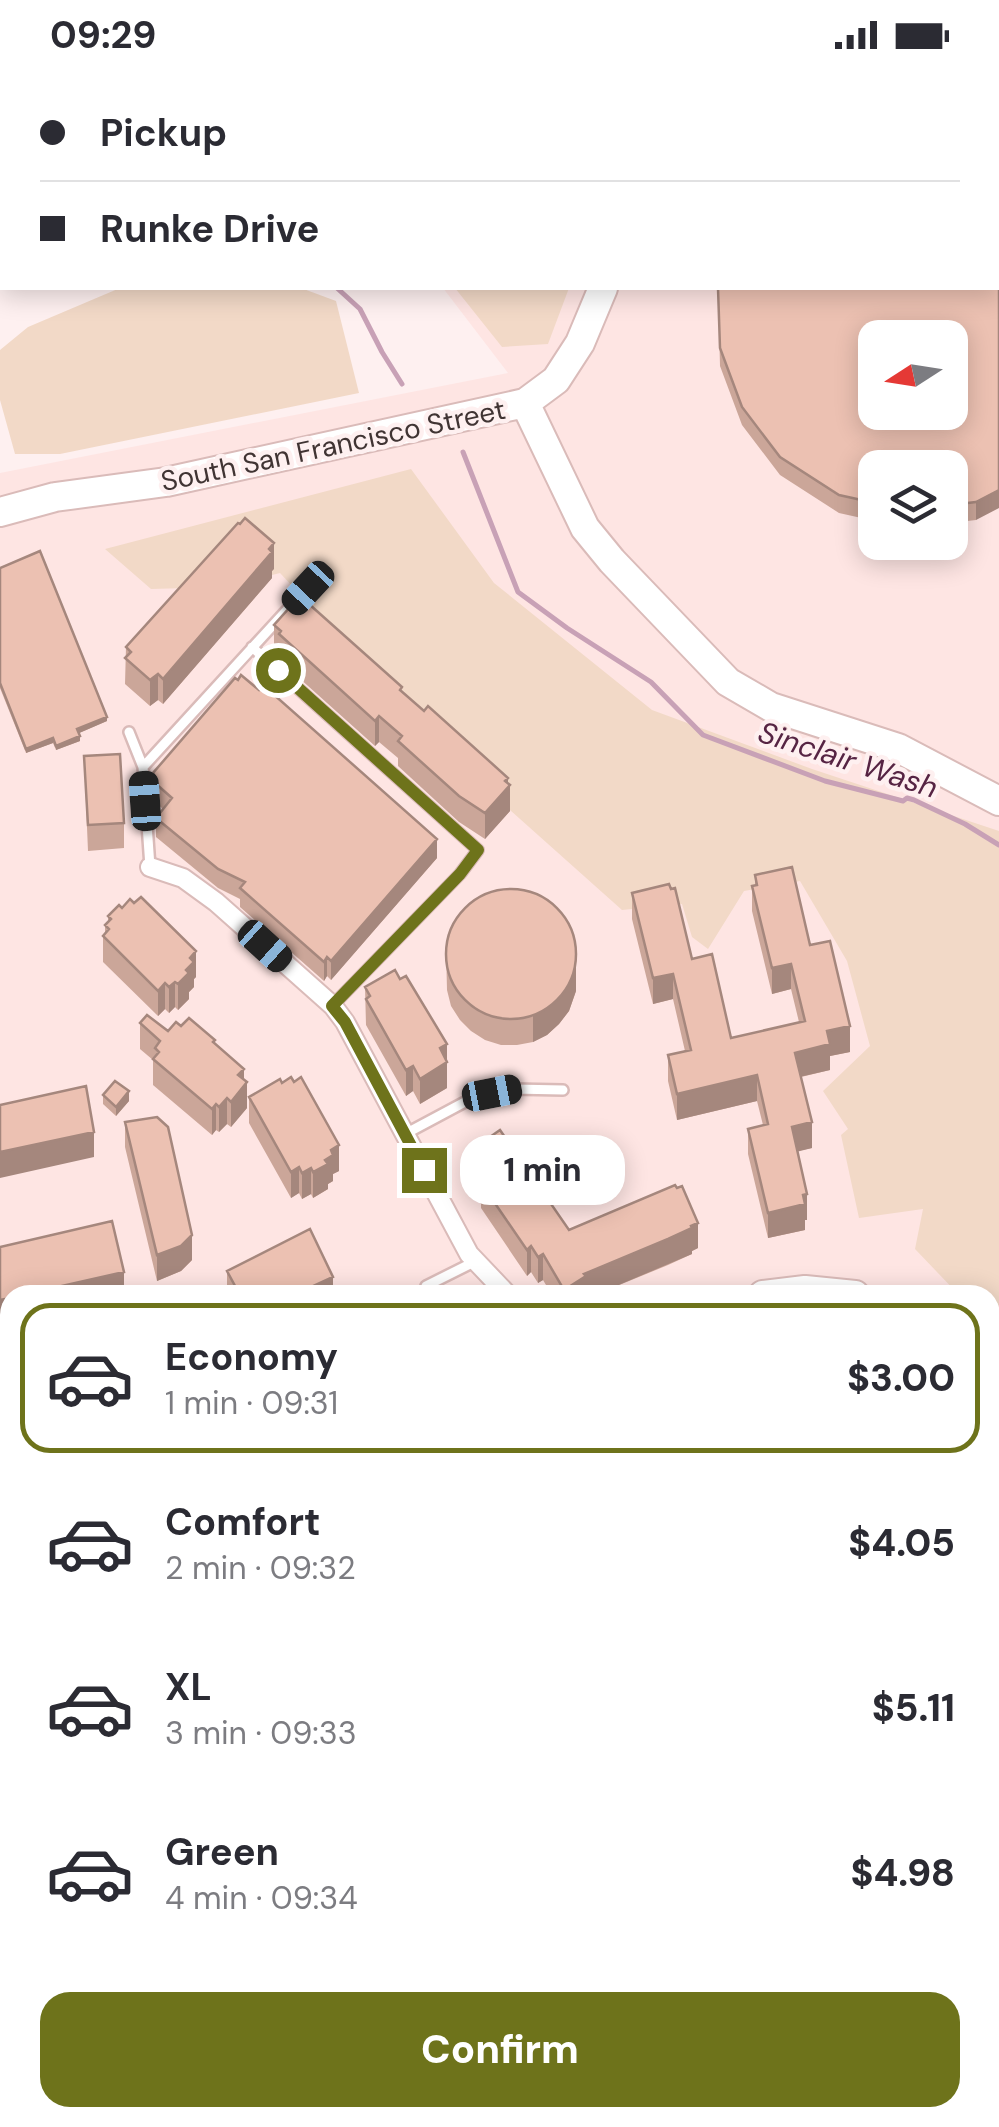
<!DOCTYPE html>
<meta charset="utf-8">
<style>
body{margin:0;font-family:"DM Sans",sans-serif;background:#f7f7f7;color:#2b2b33;height:100vh;display:flex;flex-direction:column;font-size:38px;white-space:nowrap}
*{box-sizing:border-box;margin:0}
p{font-size:32px;color:#7c7c81}
.icon{flex:none;width:55px;height:55px;fill:none;stroke:currentColor;stroke-width:2;stroke-linecap:round;stroke-linejoin:round}
.map{position:relative;flex:1;overflow:hidden}
.sheet{position:absolute;left:0px;top:1215px;width:1000px;height:842px;display:flex;flex-direction:column;background:#fff;border-radius:30px 30px 0 0;box-shadow:0 5px 25px #0003}
.sheet>*{flex:none}
.top-card{position:absolute;left:0px;top:0px;width:1000px;height:220px;box-shadow:0 5px 25px #0003;display:grid;align-content:center;height:220px;padding:0 40px;background:#fff}
.needle{width:65px;rotate:258deg}
.tools{position:absolute;left:858px;top:250px;display:grid;gap:20px}
.tools a{display:grid;place-items:center;width:110px;height:110px;border-radius:20px;background:#fff;box-shadow:0 5px 25px #0003;font-size:50px}
.end{position:absolute;width:45px;height:45px;margin:-22px;border:12px solid #6e731b;background:#fff;box-shadow:0 0 0 5px #fff}
.from{border-radius:50%}
.bubble{position:absolute;height:70px;border-radius:30px;background:#fff;box-shadow:0 5px 25px #0003;font-size:32px;font-weight:800;line-height:70px;text-align:center}
.car{position:absolute;width:30px;height:60px;margin:-30px -15px;border-radius:12px;box-shadow:0 0 8px 2px #0007;background:linear-gradient(#222 24%,#8ab4d8 0 40%,#222 0 76%,#8ab4d8 0 86%,#222 0)}
.top-card b{display:flex;align-items:center;gap:35px;height:95px;font-size:38px}
.top-card b+b{border-top:2px solid #e1e1e2}
.top-card i{width:25px;height:25px;background:#2b2b33}
ul{padding:18px 0 0;list-style:none}
li{display:flex;align-items:center;gap:30px;height:150px;margin:0 20px 15px;padding:0 20px;border:5px solid transparent;border-radius:30px}
li div{flex:1}
li b{display:block;font-size:38px}
li em{font-style:normal;font-weight:800}
li.current{border-color:#6e731b}
li>.icon{width:90px;height:90px;stroke-width:1.5}
.button{display:flex;gap:20px;margin-top:auto;padding:20px 40px}
.button a{flex:1;height:115px;border-radius:30px;background:#6e731b;color:#fff;font-size:40px;font-weight:800;line-height:115px;text-align:center}
.status{display:flex;justify-content:space-between;align-items:center;height:70px;padding:0 50px;background:#fff;direction:ltr}
.status svg{height:28px;fill:currentColor}
.map>svg:first-child{display:block}
.built{fill:#fee5e3;fill-rule:evenodd}
.green{fill:#f2d9c7}
.lines{fill:none;stroke-linecap:round;stroke-linejoin:round}
.stream{stroke:#c8a1b6;stroke-width:5}
.lane-casing{stroke:#dabbb9;stroke-width:14}
.street-casing{stroke:#dabbb9;stroke-width:22}
.secondary-casing{stroke:#dabbb9;stroke-width:32}
.lane{stroke:#fff;stroke-width:9}
.street{stroke:#fff;stroke-width:18}
.secondary{stroke:#fff;stroke-width:28}
.wall{fill:#cba699}
.shaded-wall{fill:#a5877d}
.building{fill:#ecc1b2;stroke:#a5877d;stroke-width:2.5;fill-rule:evenodd}
.route{stroke:#6e731b;stroke-width:12}
.labels{text-anchor:middle;stroke-width:9;stroke-linejoin:round;paint-order:stroke}
.street-label{font-size:28px;fill:#403433;stroke:#fef0f0}
.water-label{font-size:30px;font-style:italic;fill:#562443;stroke:#fef0f0}
</style>
<div class="status"><b>09:29</b><svg viewBox="0 0 49 12"><path d="M0 12V9h3v3zM5 12V6h3v6zM10 12V3h3v9zM15 12V0h3v12zM26 1h20v11H26zM47 4h2v5h-2z"/></svg></div>
<div class="map">
<svg width="999" height="2057" viewBox="0 0 999 2057">
<rect width="100%" height="100%" fill="#fef0f0"/>
<path class="built" d="M 274,0 L 999,0 L 999,1330 L 990,1324 L 990,1225 L 10,1225 L 10,1480 L 5,1482 L 10,1510 L 10,1815 L 0,1818 L 0,403 L 508,303 L 443,218 L 998,218 L 998,2 L 276,2 ZM 875,268 L 950,268 L 950,342 L 875,342 ZM 875,398 L 950,398 L 950,472 L 875,472 Z
M 999,1940 L 999,2057 L 502,2057 L 500,2048 L 990,2048 L 990,1942 Z"/>
<path class="green" d="M 401,0 L 555,0 L 556,2 L 403,2 Z
M 120,218 L 301,218 L 336,231 L 359,323 L 60,384 L 15,384 L 0,330 L 0,280 L 28,257 Z
M 455,218 L 569,218 L 548,274 L 502,277 Z
M 411,399 L 494,513 L 652,640 L 812,699 L 999,761 L 999,1267 L 990,1257 L 990,1225 L 959,1225 L 915,1179 L 923,1139 L 859,1148 L 841,1065 L 848,1059 L 823,1021 L 870,976 L 847,891 L 800,811 L 744,821 L 708,879 L 692,867 L 682,834 L 622,840 L 455,691 L 280,503 L 223,517 L 151,519 L 105,479 Z"/>
<g class="lines">
<path class="stream" d="M 63,0 L 63,2
M 337,218 L 360,239 L 382,282 L 402,314
M 463,382 L 518,522 L 567,558 L 651,612 L 703,665 L 825,711 L 903,731 L 907,728 L 914,730 L 965,754 L 999,775"/>
<defs>
<path id="lane" d="M 252,577 L 478,780 L 460,804 L 333,935
M 129,662 L 143,697
M 150,797 L 143,697 L 308,517
M 405,1064 L 478,1025 L 513,1019 L 563,1020
M 426,1216 L 476,1191
M 990,1358 L 999,1408
M 990,1724 L 999,1723
M 990,1920 L 999,1919
M 990,1960 L 999,1958
M 999,1985 L 996,1985 L 999,1998
M 773,2048 L 775,2057
M 915,2048 L 917,2057
M 973,2048 L 975,2057
M 656,2057 L 697,2048"/>
<path id="street" d="M 150,797 L 183,808 L 216,832 L 333,936 L 345,952 L 469,1184 L 508,1225"/>
<path id="secondary" d="M 753,2 L 755,0
M 525,333 L 585,458 L 612,491 L 728,612 L 771,637 L 898,678 L 999,731
M 0,442 L 55,427 L 166,412 L 525,333 L 556,310 L 580,273 L 603,218
M 763,1225 L 805,1220 L 855,1225
M 990,1287 L 999,1296
M 0,1454 L 10,1452
M 0,1582 L 10,1589
M 471,2048 L 473,2057"/>
</defs>
<use href="#lane" class="lane-casing"/>
<use href="#street" class="street-casing"/>
<use href="#secondary" class="secondary-casing"/>
<use href="#lane" class="lane"/>
<use href="#street" class="street"/>
<use href="#secondary" class="secondary"/>
</g>
<path class="wall" d="M 718,218 L 998,218 L 976,450 L 950,453 L 950,398 L 875,398 L 875,451 L 839,443 L 780,405 L 742,355 L 720,296 Z
M 0,498 L 107,651 L 79,663 L 80,671 L 56,680 L 53,673 L 26,683 L 0,618 Z
M 274,499 L 272,501 L 272,508 L 163,634 L 158,630 L 150,636 L 125,614 L 126,577 Z
M 274,555 L 402,622 L 508,714 L 510,741 L 485,769 L 459,752 L 398,696 L 398,688 L 379,672 L 375,676 L 279,590 L 279,585 L 274,580 Z
M 84,686 L 124,753 L 124,778 L 88,781 Z
M 153,703 L 437,788 L 331,910 L 327,906 L 324,911 L 240,837 L 240,829 L 218,818 L 156,767 L 156,748 L 163,739 L 155,732 Z
M 755,805 L 810,875 L 850,982 L 830,986 L 830,1000 L 801,1007 L 812,1078 L 797,1081 L 807,1150 L 805,1150 L 805,1160 L 768,1168 L 748,1084 L 748,1059 L 763,1055 L 757,1031 L 677,1050 L 668,1011 L 668,985 L 685,981 L 673,929 L 653,934 L 632,849 L 632,823 L 692,889 L 731,968 L 799,952 L 791,919 L 772,924 L 752,841 L 752,816 L 755,815 Z
M 108,846 L 196,907 L 194,909 L 194,917 L 189,922 L 189,929 L 178,940 L 175,937 L 169,943 L 165,939 L 158,946 L 103,892 L 103,866 L 105,864 L 105,855 L 108,852 Z
M 446,878 L 576,921 L 569,941 L 559,954 L 547,965 L 533,972 L 517,975 L 501,975 L 485,970 L 471,961 L 460,950 L 451,936 L 447,920 Z
M 400,909 L 447,974 L 447,1018 L 420,1034 L 413,1021 L 406,1026 L 366,955 L 365,917 Z
M 140,953 L 168,961 L 181,956 L 215,974 L 244,1010 L 247,1038 L 231,1057 L 227,1054 L 219,1062 L 216,1060 L 212,1065 L 153,1015 L 153,990 L 140,979 Z
M 103,1025 L 129,1031 L 116,1046 L 103,1034 Z
M 249,1027 L 339,1101 L 333,1104 L 333,1111 L 328,1114 L 328,1119 L 313,1128 L 311,1124 L 302,1129 L 299,1123 L 291,1128 L 249,1053 Z
M 125,1052 L 192,1190 L 181,1201 L 157,1211 L 125,1077 Z
M 467,1083 L 569,1160 L 698,1178 L 692,1181 L 692,1184 L 668,1195 L 595,1225 L 552,1225 L 543,1210 L 538,1213 L 531,1202 L 527,1206 L 481,1138 L 481,1134 L 468,1116 Z
M 227,1201 L 333,1225 L 227,1225 Z
M 10,1282 L 10,1415 L 0,1417 L 0,1362 L 4,1361 L 0,1344 L 0,1284 Z
M 999,1734 L 999,1801 L 990,1802 L 990,1735 Z
M 791,2048 L 854,2048 L 856,2057 L 793,2057 Z"/>
<path class="shaded-wall" d="M 611,0 L 628,0 L 625,2 L 611,2 Z
M 999,420 L 999,438 L 976,450 L 976,432 Z
M 274,473 L 274,499 L 272,501 L 272,508 L 163,634 L 163,609 Z
M 158,604 L 158,630 L 150,636 L 150,610 Z
M 379,646 L 379,672 L 375,676 L 375,651 Z
M 107,647 L 107,651 L 77,664 L 77,659 Z
M 80,666 L 80,671 L 56,680 L 56,676 Z
M 53,668 L 53,673 L 26,683 L 26,679 Z
M 508,708 L 508,718 L 510,715 L 510,741 L 485,769 L 485,743 Z
M 437,769 L 437,788 L 331,910 L 331,891 Z
M 196,881 L 196,907 L 194,909 L 194,917 L 189,922 L 189,929 L 178,940 L 178,914 L 190,888 Z
M 327,887 L 327,906 L 324,911 L 324,892 Z
M 791,894 L 791,919 L 772,924 L 772,898 Z
M 576,895 L 576,921 L 569,941 L 559,954 L 547,965 L 533,972 L 533,946 Z
M 673,904 L 673,929 L 653,934 L 653,908 Z
M 175,912 L 175,937 L 169,943 L 169,917 Z
M 165,913 L 165,939 L 158,946 L 158,921 Z
M 850,956 L 850,982 L 830,986 L 830,1000 L 795,1008 L 795,983 L 827,961 Z
M 447,974 L 447,1018 L 420,1034 L 420,1009 L 440,978 Z
M 413,996 L 413,1021 L 406,1026 L 406,1000 Z
M 244,999 L 244,1016 L 247,1012 L 247,1038 L 231,1057 L 231,1032 L 238,1005 Z
M 757,1005 L 757,1031 L 677,1050 L 677,1024 Z
M 129,1021 L 129,1031 L 116,1046 L 116,1037 Z
M 227,1028 L 227,1054 L 219,1062 L 219,1037 Z
M 216,1034 L 216,1060 L 212,1065 L 212,1039 Z
M 812,1052 L 812,1078 L 792,1083 L 792,1057 Z
M 94,1062 L 94,1087 L 0,1108 L 0,1082 Z
M 339,1075 L 339,1101 L 333,1104 L 333,1111 L 328,1114 L 328,1119 L 313,1128 L 313,1102 L 325,1090 L 331,1080 Z
M 299,1097 L 299,1123 L 291,1128 L 291,1102 Z
M 311,1098 L 311,1124 L 302,1129 L 302,1103 Z
M 807,1124 L 807,1150 L 805,1150 L 805,1160 L 768,1168 L 768,1143 Z
M 698,1153 L 698,1178 L 692,1181 L 692,1184 L 595,1225 L 564,1225 L 564,1220 L 584,1204 Z
M 192,1165 L 192,1190 L 181,1201 L 157,1211 L 157,1185 Z
M 531,1176 L 531,1202 L 527,1206 L 527,1180 Z
M 543,1184 L 543,1210 L 538,1213 L 538,1187 Z
M 124,1202 L 124,1225 L 22,1225 Z
M 333,1207 L 333,1225 L 294,1225 Z
M 10,1228 L 10,1253 L 0,1256 L 0,1230 Z
M 10,1389 L 10,1415 L 0,1417 L 0,1392 Z
M 999,1653 L 999,1678 L 990,1680 L 990,1655 Z
M 10,1967 L 10,1984 L 1,1987 L 1,1969 Z"/>
<path class="building" d="M 799,0 L 813,0 L 813,2 L 799,2 Z
M 998,56 L 999,57 L 999,420 L 976,432 L 950,435 L 950,398 L 875,398 L 875,433 L 839,425 L 780,387 L 742,337 L 720,278 L 718,218 L 998,218 ZM 875,268 L 950,268 L 950,342 L 875,342 Z
M 245,448 L 274,473 L 269,479 L 272,482 L 163,609 L 158,604 L 150,610 L 125,588 L 131,582 L 126,577 L 238,453 L 240,454 Z
M 40,481 L 107,647 L 77,659 L 80,666 L 56,676 L 53,668 L 26,679 L 0,613 L 0,498 Z
M 300,526 L 402,617 L 400,620 L 424,641 L 428,636 L 508,708 L 505,711 L 510,715 L 485,743 L 459,726 L 398,671 L 402,666 L 379,646 L 375,651 L 279,564 L 281,561 L 274,555 Z
M 241,605 L 259,620 L 263,615 L 437,769 L 331,891 L 327,887 L 324,892 L 240,818 L 245,812 L 218,799 L 156,748 L 172,728 L 155,713 L 157,710 L 153,703 L 235,608 L 238,610 Z
M 120,684 L 124,753 L 88,755 L 84,686 Z
M 792,797 L 810,875 L 830,871 L 850,956 L 827,961 L 830,974 L 795,983 L 812,1052 L 792,1057 L 807,1124 L 803,1125 L 805,1134 L 768,1143 L 748,1059 L 768,1054 L 757,1005 L 677,1024 L 668,985 L 691,980 L 673,904 L 653,908 L 632,823 L 669,814 L 671,819 L 675,818 L 692,889 L 712,884 L 731,968 L 805,951 L 791,894 L 772,898 L 752,816 L 757,815 L 755,805 Z
M446 884a65 65 0 1 1 130 0a65 65 0 1 1-130 0Z
M 141,827 L 196,881 L 190,888 L 194,892 L 186,900 L 189,903 L 178,914 L 175,912 L 169,917 L 165,913 L 158,921 L 103,866 L 109,859 L 105,855 L 111,849 L 108,846 L 119,835 L 122,838 L 130,829 L 134,833 Z
M 395,900 L 400,909 L 406,906 L 447,974 L 440,978 L 447,992 L 420,1009 L 413,996 L 406,1000 L 366,929 L 370,926 L 365,917 Z
M 147,945 L 168,961 L 176,952 L 181,956 L 189,948 L 215,970 L 213,972 L 244,999 L 238,1005 L 247,1012 L 231,1032 L 227,1028 L 219,1037 L 216,1034 L 212,1039 L 153,989 L 159,982 L 155,978 L 160,971 L 140,953 Z
M 291,1007 L 294,1012 L 301,1007 L 339,1075 L 331,1080 L 333,1085 L 325,1090 L 328,1094 L 313,1102 L 311,1098 L 302,1103 L 299,1097 L 291,1102 L 249,1027 L 280,1009 L 282,1013 Z
M 115,1011 L 129,1021 L 116,1037 L 103,1025 Z
M 86,1016 L 94,1062 L 0,1082 L 0,1035 Z
M 157,1047 L 168,1057 L 192,1165 L 181,1176 L 157,1185 L 125,1052 Z
M 500,1060 L 569,1160 L 675,1115 L 677,1118 L 682,1116 L 698,1153 L 691,1156 L 692,1158 L 668,1169 L 584,1204 L 586,1206 L 564,1220 L 543,1184 L 538,1187 L 531,1176 L 527,1180 L 481,1113 L 483,1111 L 468,1090 L 471,1088 L 467,1083 Z
M 112,1151 L 124,1202 L 22,1225 L 10,1225 L 10,1228 L 0,1230 L 0,1177 Z
M 310,1159 L 333,1207 L 294,1225 L 240,1225 L 227,1201 Z
M 10,1282 L 10,1389 L 0,1392 L 0,1362 L 10,1360 L 0,1319 L 0,1284 Z
M 990,1540 L 991,1545 L 995,1545 L 999,1561 L 999,1653 L 990,1655 Z
M 999,1734 L 999,1776 L 990,1776 L 990,1735 Z
M 10,1844 L 10,1967 L 1,1969 L 0,1847 Z
M 99,2048 L 388,2048 L 389,2057 L 101,2057 Z
M 795,2048 L 854,2048 L 856,2057 L 798,2057 Z"/>
<g class="lines">
<path class="route" d="M 278,600 L 478,780 L 460,804 L 332,936 L 345,952 L 424,1100"/>
</g>
<g class="labels">
<g class="street-label">
<text transform="translate(333 375) rotate(-12)" y="10">South San Francisco Street</text>
</g>
<g class="water-label">
<text transform="translate(848 690) rotate(18)" y="10">Sinclair Wash</text>
</g>
</g>
</svg>
<div class="tools">
<a><svg class="needle" viewBox="-14 -14 28 28"><path d="M0-13l5 13h-10z" fill="#e53935"/><path d="M0 13l5-13h-10z" fill="#7c7c81"/></svg></a>
<a><svg class="icon" aria-label="layers" viewBox="0 0 24 24"><path d="M12 4l9 5-9 5-9-5zM3 14l9 5 9-5"/></svg></a>
</div>
<i class="end from" style="left:278px;top:600px"></i>
<i class="end" style="left:424px;top:1100px"></i>
<div class="bubble" style="left:460px;top:1065px;width:165px">1 min</div>
<i class="car" style="left:308px;top:518px;rotate:223deg"></i>
<i class="car" style="left:145px;top:731px;rotate:356deg"></i>
<i class="car" style="left:265px;top:876px;rotate:132deg"></i>
<i class="car" style="left:492px;top:1023px;rotate:79deg"></i>
<div class="top-card">
<b><i class="from"></i>Pickup</b>
<b><i></i>Runke Drive</b>
</div>
<section class="sheet">
<ul>
<li class="current"><svg class="icon" aria-label="car" viewBox="0 0 24 24"><path d="M5 17H2v-5l4-1 3-4h7l3 4 3 1v5h-3M9 17h6M6 11h13"/><circle cx="7" cy="17" r="2"/><circle cx="17" cy="17" r="2"/></svg><div><b>Economy</b><p>1 min · 09:31</p></div><em>$3.00</em></li>
<li><svg class="icon" aria-label="car" viewBox="0 0 24 24"><path d="M5 17H2v-5l4-1 3-4h7l3 4 3 1v5h-3M9 17h6M6 11h13"/><circle cx="7" cy="17" r="2"/><circle cx="17" cy="17" r="2"/></svg><div><b>Comfort</b><p>2 min · 09:32</p></div><em>$4.05</em></li>
<li><svg class="icon" aria-label="car" viewBox="0 0 24 24"><path d="M5 17H2v-5l4-1 3-4h7l3 4 3 1v5h-3M9 17h6M6 11h13"/><circle cx="7" cy="17" r="2"/><circle cx="17" cy="17" r="2"/></svg><div><b>XL</b><p>3 min · 09:33</p></div><em>$5.11</em></li>
<li><svg class="icon" aria-label="car" viewBox="0 0 24 24"><path d="M5 17H2v-5l4-1 3-4h7l3 4 3 1v5h-3M9 17h6M6 11h13"/><circle cx="7" cy="17" r="2"/><circle cx="17" cy="17" r="2"/></svg><div><b>Green</b><p>4 min · 09:34</p></div><em>$4.98</em></li>
</ul>
<div class="button"><a>Confirm</a></div>
</section>
</div>
